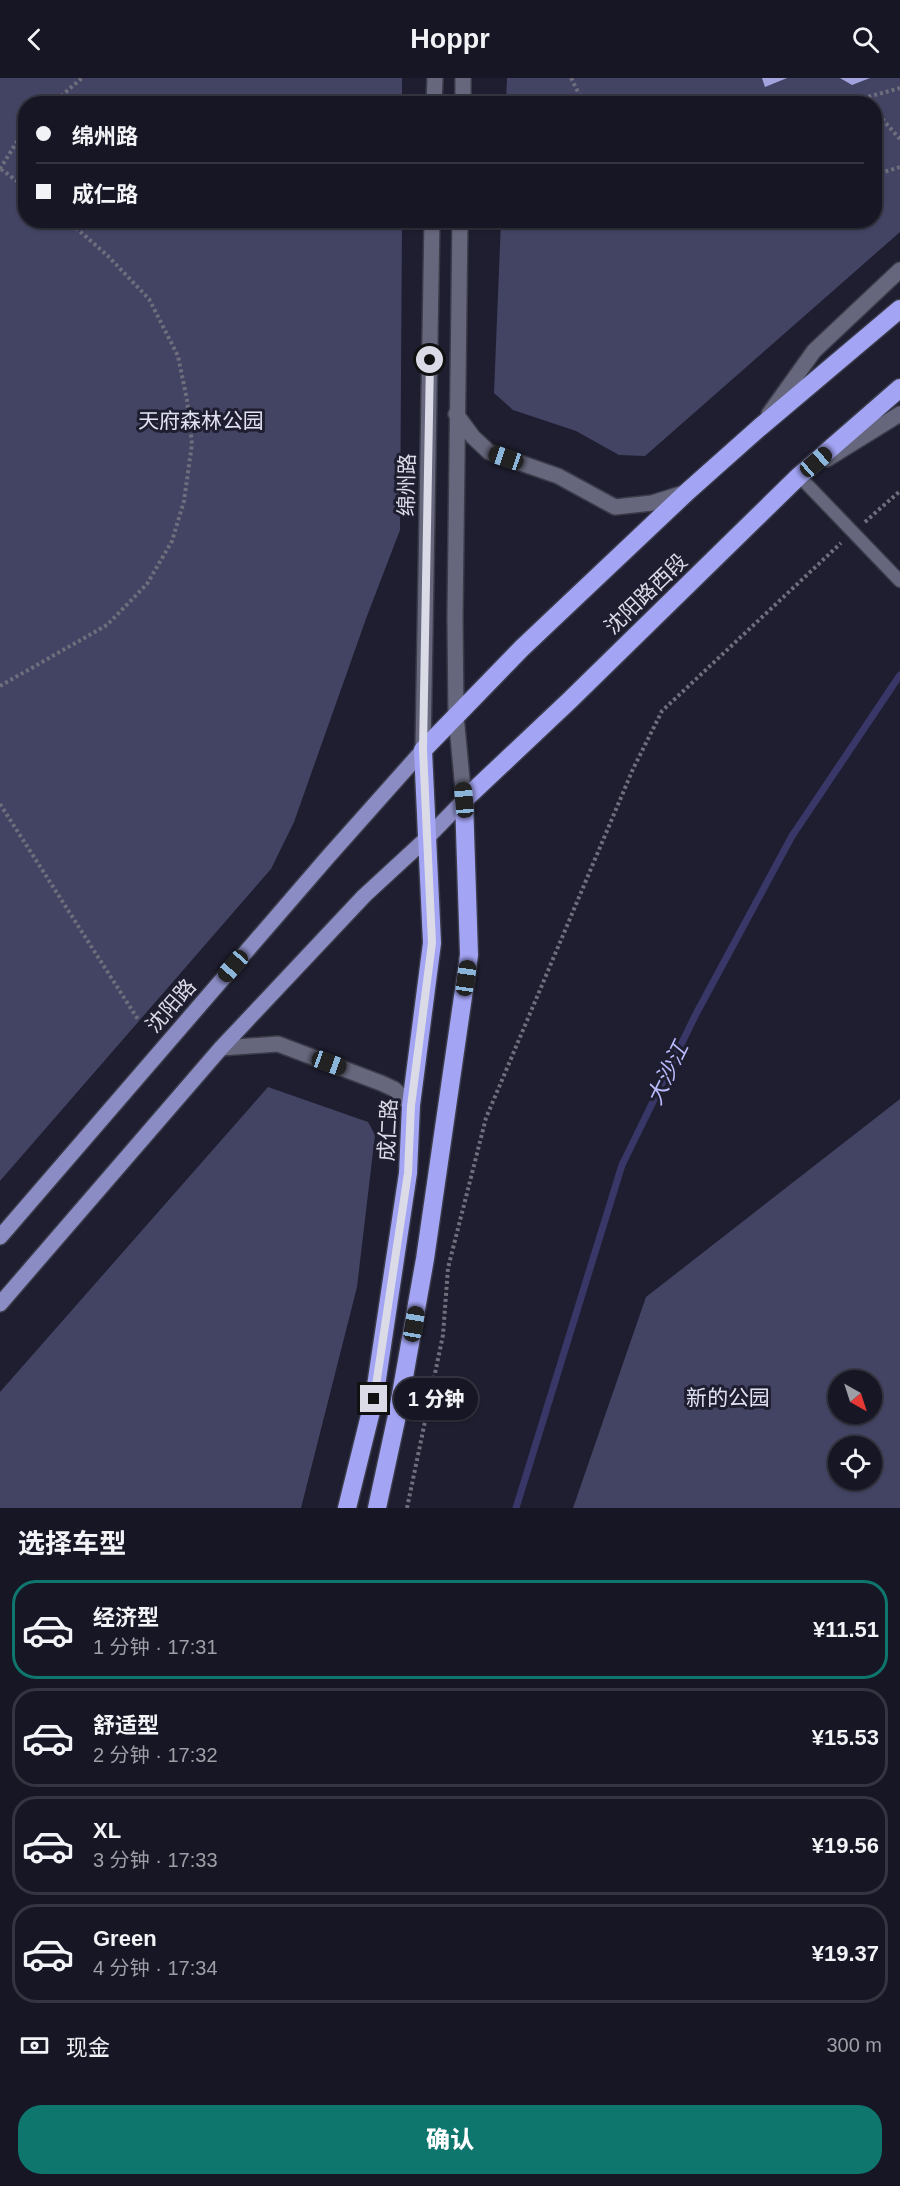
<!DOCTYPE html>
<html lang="zh">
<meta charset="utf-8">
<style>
body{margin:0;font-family:Arial,"Noto Sans SC",sans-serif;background:#232331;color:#f1f3f6;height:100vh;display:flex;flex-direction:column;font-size:22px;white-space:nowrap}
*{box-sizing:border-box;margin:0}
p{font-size:20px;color:#9e9fa6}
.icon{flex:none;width:33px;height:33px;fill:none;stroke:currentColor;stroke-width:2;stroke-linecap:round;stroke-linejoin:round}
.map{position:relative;height:1430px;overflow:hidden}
.sheet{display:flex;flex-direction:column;background:#161624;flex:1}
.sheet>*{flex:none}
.guide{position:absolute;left:18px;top:18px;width:864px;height:132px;border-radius:24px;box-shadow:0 2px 4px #0004,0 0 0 2px #353541;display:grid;align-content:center;height:132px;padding:0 18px;background:#161624}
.needle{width:39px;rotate:141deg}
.controls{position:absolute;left:828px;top:1292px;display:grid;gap:12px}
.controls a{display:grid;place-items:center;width:54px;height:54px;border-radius:50%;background:#161624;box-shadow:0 2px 4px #0004,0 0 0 2px #353541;font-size:30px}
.end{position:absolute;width:27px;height:27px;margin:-14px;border:8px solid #dadbe7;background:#111;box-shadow:0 0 0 3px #111}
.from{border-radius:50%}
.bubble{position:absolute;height:42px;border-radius:21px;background:#161624;box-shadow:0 2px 4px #0004,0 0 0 2px #353541;font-size:20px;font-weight:800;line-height:42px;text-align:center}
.car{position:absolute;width:18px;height:36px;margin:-18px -9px;border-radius:8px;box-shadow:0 0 4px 2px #0007;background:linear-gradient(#222 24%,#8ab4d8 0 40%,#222 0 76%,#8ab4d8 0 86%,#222 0)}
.guide b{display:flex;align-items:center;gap:21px;height:57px;font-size:22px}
.guide b+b{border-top:2px solid #353541}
.guide i{width:15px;height:15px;background:#f1f3f6}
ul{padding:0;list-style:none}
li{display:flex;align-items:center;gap:18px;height:99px;margin:0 12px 9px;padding:0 6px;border:3px solid #353541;border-radius:24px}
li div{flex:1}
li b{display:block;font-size:22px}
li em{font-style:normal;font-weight:800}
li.selected{border-color:#0f766e}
li>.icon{width:54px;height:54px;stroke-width:1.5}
h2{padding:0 18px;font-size:27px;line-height:72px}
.pay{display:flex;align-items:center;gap:15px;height:66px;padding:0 18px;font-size:22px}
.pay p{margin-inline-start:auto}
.action{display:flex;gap:12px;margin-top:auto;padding:12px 18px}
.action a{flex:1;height:69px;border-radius:24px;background:#0f766e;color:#fff;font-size:24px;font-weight:800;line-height:69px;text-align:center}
header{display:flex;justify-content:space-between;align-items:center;height:78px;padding:0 18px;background:#161624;font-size:27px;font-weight:800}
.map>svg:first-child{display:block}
.green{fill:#434463;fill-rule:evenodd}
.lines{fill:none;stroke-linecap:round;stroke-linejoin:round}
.stream{stroke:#383768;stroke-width:7}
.building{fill:#a3a4de}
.lane-casing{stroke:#3a3b49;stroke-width:15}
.secondary-casing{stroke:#3a3b49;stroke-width:18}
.primary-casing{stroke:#3a3b49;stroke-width:18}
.highway-casing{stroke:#3a3b49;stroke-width:21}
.path{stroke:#6e6e7d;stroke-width:4;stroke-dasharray:3 3;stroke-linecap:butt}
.lane{stroke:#66677c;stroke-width:12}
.secondary{stroke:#66677c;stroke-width:15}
.primary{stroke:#8b8cc3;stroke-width:15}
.highway{stroke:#a3a4f3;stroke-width:18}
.route{stroke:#dadbe7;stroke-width:8}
.labels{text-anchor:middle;stroke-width:6;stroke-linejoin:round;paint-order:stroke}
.park-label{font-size:21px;fill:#e0e1f2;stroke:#1e1e30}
.street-label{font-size:21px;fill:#dadbe7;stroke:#1e1e30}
.water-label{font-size:22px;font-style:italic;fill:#b9bbfc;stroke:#1e1e30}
</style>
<header><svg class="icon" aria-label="back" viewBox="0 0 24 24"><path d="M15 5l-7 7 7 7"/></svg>Hoppr<svg class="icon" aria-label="search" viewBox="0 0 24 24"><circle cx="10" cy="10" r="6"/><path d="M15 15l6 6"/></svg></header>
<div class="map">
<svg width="900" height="1430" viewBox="0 0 900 1430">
<rect width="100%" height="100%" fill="#1e1e30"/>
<path class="green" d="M 0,0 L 402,0 L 402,25 L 26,26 L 26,142 L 402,143 L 400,452 L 367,538 L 294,744 L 271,791 L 0,1103 Z
M 507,0 L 900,0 L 900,154 L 645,378 L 619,377 L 576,353 L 513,332 L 494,315 L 501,143 L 874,142 L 874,26 L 506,25 Z
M 268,1009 L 368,1044 L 375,1057 L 357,1209 L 301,1430 L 0,1430 L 0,1314 Z
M 900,1021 L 900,1430 L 573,1430 L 646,1219 ZM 838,1302 L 872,1302 L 872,1335 L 838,1335 ZM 838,1368 L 872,1368 L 872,1401 L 838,1401 Z"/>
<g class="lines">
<path class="stream" d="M 516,1430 L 622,1087 L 696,936 L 792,758 L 900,597"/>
</g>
<path class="building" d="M 762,0 L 787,0 L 765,9 Z
M 840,0 L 870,0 L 852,7 Z"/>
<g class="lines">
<defs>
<path id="lane" d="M 799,398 L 900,503"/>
<path id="secondary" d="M 434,26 L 435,0
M 463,26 L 463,0
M 460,142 L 455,539 L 456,638 L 464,722
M 456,336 L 473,359 L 489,374 L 558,398 L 615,429 L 652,425 L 687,414
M 769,336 L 814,273 L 900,192
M 827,381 L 900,336
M 423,672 L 432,142
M 221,970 L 278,966 L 381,1005 L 394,1011 L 411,1027"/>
<path id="primary" d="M 0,1159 L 327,780 L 423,672
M 0,1226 L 221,970 L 364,818 L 428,759 L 464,722"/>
<path id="highway" d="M 347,1430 L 374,1321 L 408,1095 L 411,1027 L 432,865 L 423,672 L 522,570 L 687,414 L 759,350 L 900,231
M 377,1430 L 398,1333 L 425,1181 L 469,877 L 464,722 L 569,623 L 799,398 L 900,310"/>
</defs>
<use href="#lane" class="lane-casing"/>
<use href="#secondary" class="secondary-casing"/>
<use href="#primary" class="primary-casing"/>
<use href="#highway" class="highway-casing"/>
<path class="path" d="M 571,0 L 584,26
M 864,20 L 869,26
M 751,24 L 754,26
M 52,26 L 82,0
M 852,26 L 864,20 L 900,10
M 874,32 L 900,61
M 0,91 L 26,49
M 1,91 L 26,110
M 874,97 L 900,89
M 865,444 L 900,413
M 0,608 L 107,547 L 147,506 L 172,463 L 184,423 L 192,366 L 187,322 L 178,278 L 149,221 L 108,178 L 67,142
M 0,726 L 139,943
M 407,1430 L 443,1257 L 448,1190 L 486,1040 L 633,691 L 662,633 L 841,465"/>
<use href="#lane" class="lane"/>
<use href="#secondary" class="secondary"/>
<use href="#primary" class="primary"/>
<use href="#highway" class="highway"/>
</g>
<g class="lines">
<path class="route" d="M 374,1321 L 408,1095 L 411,1028 L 432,865 L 423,672 L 430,282"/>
</g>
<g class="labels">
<g class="park-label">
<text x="201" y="350">天府森林公园</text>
<text x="728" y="1327">新的公园</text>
</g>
<g class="street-label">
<text transform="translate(407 407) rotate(-89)" y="7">绵州路</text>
<text transform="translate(646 516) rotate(-44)" y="7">沈阳路西段</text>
<text transform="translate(171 928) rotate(-49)" y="7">沈阳路</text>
<text transform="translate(388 1052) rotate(-87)" y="7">成仁路</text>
</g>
<g class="water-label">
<text transform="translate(667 995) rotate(-64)" y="8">大沙江</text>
</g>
</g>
</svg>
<div class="controls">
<a><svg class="needle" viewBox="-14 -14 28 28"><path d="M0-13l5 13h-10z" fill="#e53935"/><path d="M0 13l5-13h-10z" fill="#9e9fa6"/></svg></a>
<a><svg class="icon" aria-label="locate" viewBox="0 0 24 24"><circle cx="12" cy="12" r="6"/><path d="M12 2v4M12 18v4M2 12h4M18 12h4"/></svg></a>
</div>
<i class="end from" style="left:430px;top:282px"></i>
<i class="end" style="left:374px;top:1321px"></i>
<div class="bubble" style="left:394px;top:1300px;width:84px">1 分钟</div>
<i class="car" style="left:506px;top:380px;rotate:289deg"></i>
<i class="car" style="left:816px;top:384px;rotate:49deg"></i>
<i class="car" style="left:464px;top:722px;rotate:355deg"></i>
<i class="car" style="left:233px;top:888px;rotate:221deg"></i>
<i class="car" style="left:466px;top:900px;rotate:8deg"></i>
<i class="car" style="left:329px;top:985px;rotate:110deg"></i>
<i class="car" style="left:414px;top:1246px;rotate:10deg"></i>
<div class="guide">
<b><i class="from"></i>绵州路</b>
<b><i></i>成仁路</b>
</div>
</div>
<section class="sheet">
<h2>选择车型</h2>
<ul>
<li class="selected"><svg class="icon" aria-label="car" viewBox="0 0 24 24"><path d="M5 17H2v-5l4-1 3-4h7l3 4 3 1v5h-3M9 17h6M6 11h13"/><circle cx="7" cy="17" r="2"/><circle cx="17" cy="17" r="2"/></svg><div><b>经济型</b><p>1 分钟 · 17:31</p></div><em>¥11.51</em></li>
<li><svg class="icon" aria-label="car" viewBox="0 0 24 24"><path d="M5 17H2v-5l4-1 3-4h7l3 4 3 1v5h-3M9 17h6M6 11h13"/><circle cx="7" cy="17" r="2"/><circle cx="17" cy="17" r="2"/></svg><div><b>舒适型</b><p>2 分钟 · 17:32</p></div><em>¥15.53</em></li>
<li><svg class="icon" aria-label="car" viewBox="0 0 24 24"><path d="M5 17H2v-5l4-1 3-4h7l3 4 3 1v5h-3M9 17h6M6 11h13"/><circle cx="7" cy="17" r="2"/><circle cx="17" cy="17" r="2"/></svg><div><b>XL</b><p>3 分钟 · 17:33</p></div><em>¥19.56</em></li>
<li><svg class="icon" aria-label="car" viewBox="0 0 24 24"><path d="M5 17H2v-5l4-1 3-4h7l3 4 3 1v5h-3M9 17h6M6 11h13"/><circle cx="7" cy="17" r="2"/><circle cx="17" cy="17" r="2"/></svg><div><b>Green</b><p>4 分钟 · 17:34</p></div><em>¥19.37</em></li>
</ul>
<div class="pay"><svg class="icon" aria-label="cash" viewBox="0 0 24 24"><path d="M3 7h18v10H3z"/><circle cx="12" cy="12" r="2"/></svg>现金<p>300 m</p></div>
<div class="action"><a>确认</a></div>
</section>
